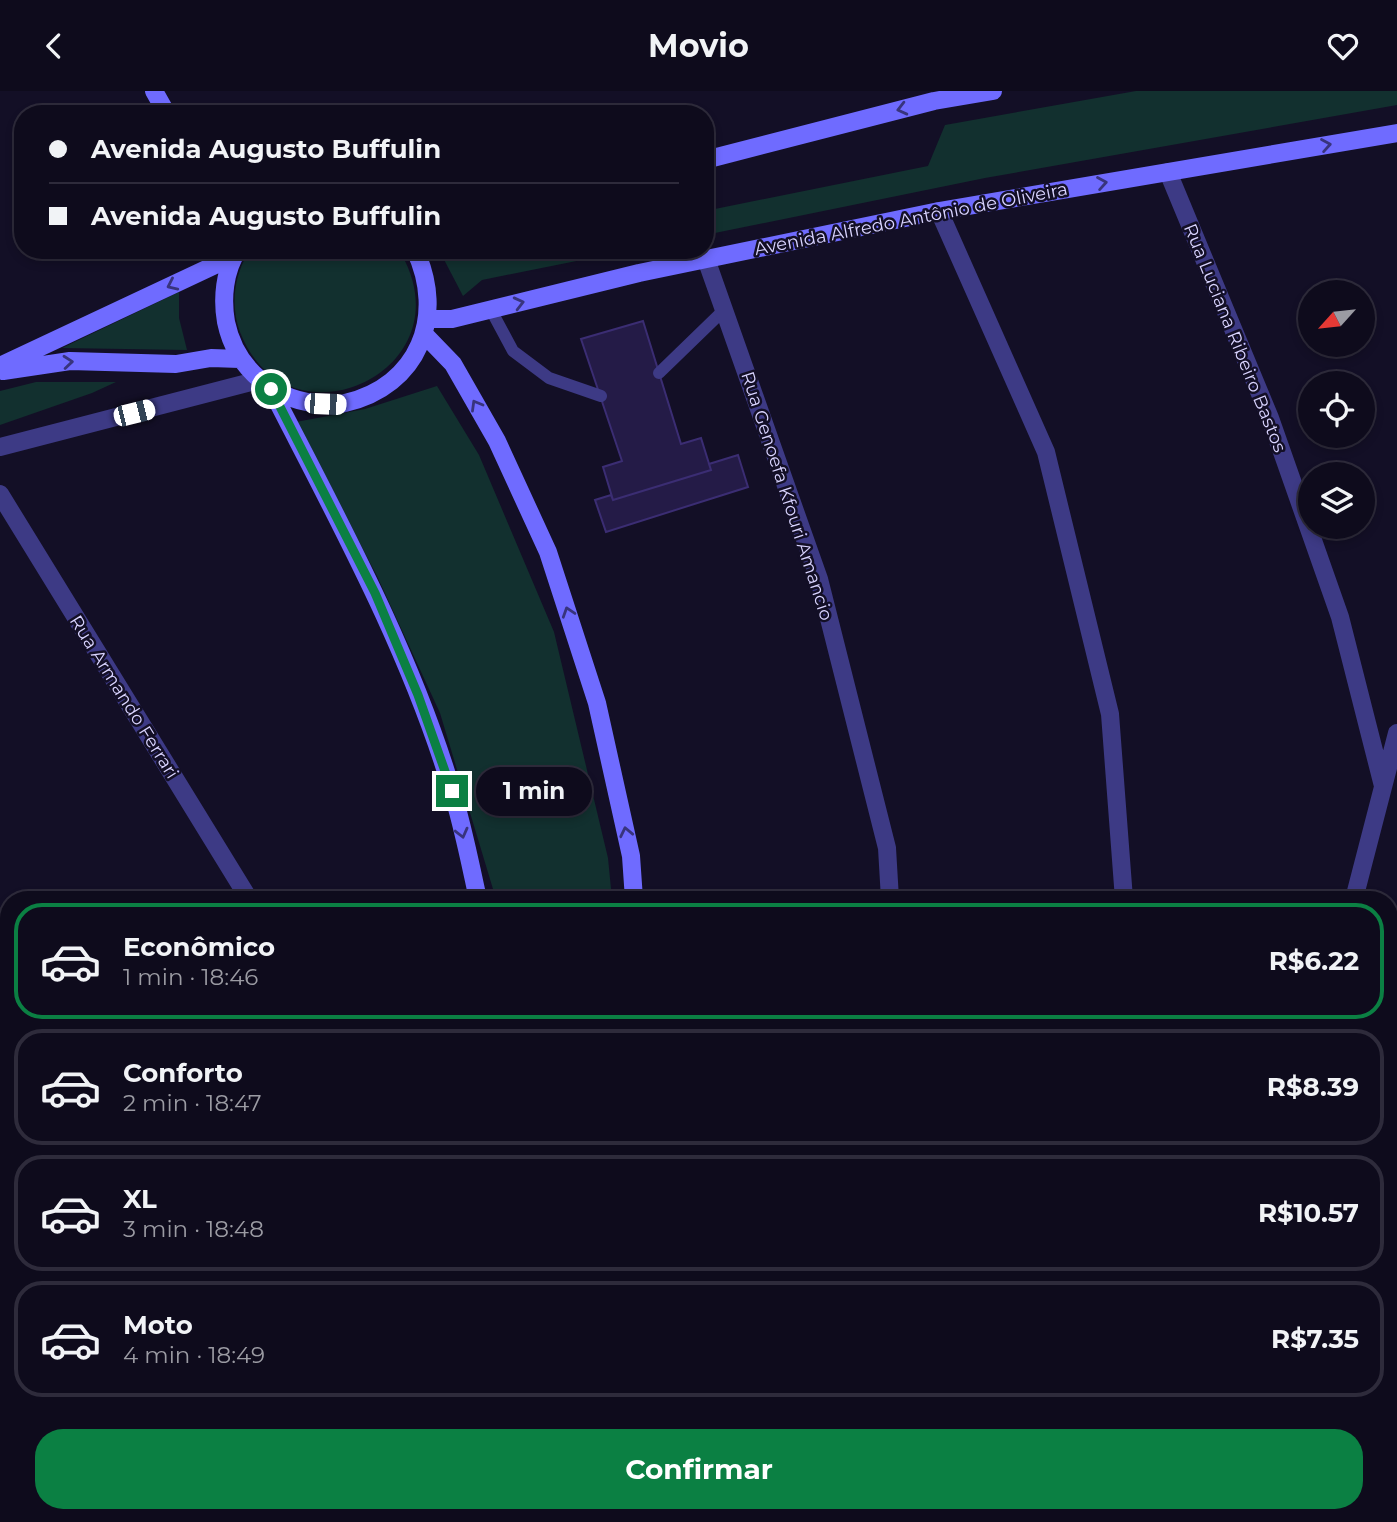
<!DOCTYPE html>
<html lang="pt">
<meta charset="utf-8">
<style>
body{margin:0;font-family:Montserrat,sans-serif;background:#1c1929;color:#f1f3f6;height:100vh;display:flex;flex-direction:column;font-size:26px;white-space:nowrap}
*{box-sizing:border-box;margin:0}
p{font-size:23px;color:#9b9ba3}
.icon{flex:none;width:38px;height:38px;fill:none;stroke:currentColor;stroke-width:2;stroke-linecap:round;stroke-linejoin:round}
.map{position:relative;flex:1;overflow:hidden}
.panel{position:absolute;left:0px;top:800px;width:1398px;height:632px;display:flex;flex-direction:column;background:#0e0b1c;border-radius:28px 28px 0 0;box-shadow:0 4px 10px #0003,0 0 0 2px #2e2b3b}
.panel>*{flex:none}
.top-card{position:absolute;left:14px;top:14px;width:700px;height:154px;border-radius:28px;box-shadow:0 4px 10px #0003,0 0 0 2px #2e2b3b;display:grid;align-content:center;height:154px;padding:0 35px;background:#0e0b1c}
.needle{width:46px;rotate:243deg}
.controls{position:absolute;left:1298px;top:189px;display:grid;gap:14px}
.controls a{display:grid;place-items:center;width:77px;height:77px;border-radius:50%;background:#0e0b1c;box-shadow:0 4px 10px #0003,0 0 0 2px #2e2b3b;font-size:35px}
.end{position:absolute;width:32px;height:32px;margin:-16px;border:9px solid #0b8043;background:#fff;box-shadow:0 0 0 4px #fff}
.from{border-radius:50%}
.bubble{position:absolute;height:49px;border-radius:24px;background:#0e0b1c;box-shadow:0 4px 10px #0003,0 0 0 2px #2e2b3b;font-size:23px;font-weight:700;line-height:49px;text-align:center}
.car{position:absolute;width:21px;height:42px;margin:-21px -10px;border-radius:9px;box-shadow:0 0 5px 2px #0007;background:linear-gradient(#fff 24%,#345 0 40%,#fff 0 76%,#345 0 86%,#fff 0)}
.top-card b{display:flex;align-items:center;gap:24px;height:66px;font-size:26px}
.top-card b+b{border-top:2px solid #2e2b3b}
.top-card i{width:18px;height:18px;background:#f1f3f6}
ul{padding:12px 0 0;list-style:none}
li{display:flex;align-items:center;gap:21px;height:116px;margin:0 14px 10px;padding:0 21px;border:4px solid #2e2b3b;border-radius:28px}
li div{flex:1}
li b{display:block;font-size:26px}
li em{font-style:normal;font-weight:700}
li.current{border-color:#0b8043}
li>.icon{width:63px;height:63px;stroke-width:1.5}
.action{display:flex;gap:14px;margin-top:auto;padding:14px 35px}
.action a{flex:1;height:80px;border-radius:28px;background:#0b8043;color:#fff;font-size:28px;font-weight:700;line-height:80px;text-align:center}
header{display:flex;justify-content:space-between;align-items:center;height:91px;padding:0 35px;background:#0e0b1c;font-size:32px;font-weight:700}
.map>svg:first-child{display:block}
.green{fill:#12302f}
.building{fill:#241b47;stroke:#3b2d73;stroke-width:2}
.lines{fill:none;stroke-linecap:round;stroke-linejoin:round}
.lane{stroke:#3d3a85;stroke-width:12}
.street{stroke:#3d3a85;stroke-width:18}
.secondary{stroke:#6f6bff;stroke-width:18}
.oneway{stroke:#38347d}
.route{stroke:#0b8043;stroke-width:9}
.labels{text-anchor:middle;stroke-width:5;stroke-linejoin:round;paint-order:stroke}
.street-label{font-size:18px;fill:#d9d4ff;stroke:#130f26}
</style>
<header><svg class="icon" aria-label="back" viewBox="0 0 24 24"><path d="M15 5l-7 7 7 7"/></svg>Movio<svg class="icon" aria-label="heart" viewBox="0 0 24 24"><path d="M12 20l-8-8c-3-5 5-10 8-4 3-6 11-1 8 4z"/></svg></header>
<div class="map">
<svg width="1397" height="1431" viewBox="0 0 1397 1431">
<rect width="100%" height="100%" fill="#130f26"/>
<path class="green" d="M 1136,0 L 1397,0 L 1397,14 L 985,87 L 705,144 L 705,120 L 928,75 L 945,34 Z
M 250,159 L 399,159 C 472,279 287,364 240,241 C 230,214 234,183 250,159 Z
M 439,159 L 631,159 L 482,189 L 463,205 Z
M 179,201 L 179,227 L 187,259 L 62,257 Z
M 36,291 L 116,291 L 92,302 L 0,334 L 0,300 Z
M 437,295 L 479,364 L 554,541 L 608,767 L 612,808 L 496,808 L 440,622 L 377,485 L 296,331 L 365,318 Z
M 380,1423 L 459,1423 L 457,1431 L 386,1431 Z"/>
<path class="building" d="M 643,230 L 681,353 L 701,347 L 711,379 L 613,409 L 603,376 L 622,370 L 581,248 Z
M 738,364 L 748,396 L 606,441 L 595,409 L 611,404 L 613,409 L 711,379 L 709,373 Z"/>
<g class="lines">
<path class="lane" d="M 491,219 L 513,260 L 549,287 L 601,305
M 659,282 L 724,219"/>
<path class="street" d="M 1168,81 L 1270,327 L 1340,526 L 1383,695
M 939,120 L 1046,361 L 1110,623 L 1124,808
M 706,168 L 819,488 L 887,757 L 890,808
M 0,356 L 259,289
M 0,403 L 249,808
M 1354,808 L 1397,642
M 0,863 L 9,877
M 1390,1256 L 1397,1256
M 0,1329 L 9,1342
M 0,1404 L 9,1399
M 62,1423 L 68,1431
M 360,1423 L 365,1431
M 726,1423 L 780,1431"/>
<path class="secondary" d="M 154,0 L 167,23
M 705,69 L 934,10 L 993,0
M 238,159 C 224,180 222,208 226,231 C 236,279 276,311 324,313 C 331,313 339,314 345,312 C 419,295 446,225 415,159
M 428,228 L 452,228 L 639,182 L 939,120 L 1397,42
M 424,243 L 453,273 L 497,350 L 548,461 L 597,612 L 631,765 L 634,808
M 0,275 L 234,165
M 3,280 L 70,270 L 176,273 L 211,267 L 240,268
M 271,298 C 338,429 410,559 452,700 C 463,735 470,772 478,808
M 474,1431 L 476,1423
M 572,1431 L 575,1423"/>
</g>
<defs><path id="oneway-chevron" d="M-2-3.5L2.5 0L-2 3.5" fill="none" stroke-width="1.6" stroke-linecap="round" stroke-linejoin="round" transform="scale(1.75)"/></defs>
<g class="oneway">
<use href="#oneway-chevron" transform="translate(902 18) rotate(166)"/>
<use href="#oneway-chevron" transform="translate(1326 54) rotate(-10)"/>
<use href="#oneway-chevron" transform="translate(1102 92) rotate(-10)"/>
<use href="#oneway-chevron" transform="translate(172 194) rotate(155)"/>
<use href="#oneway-chevron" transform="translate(519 212) rotate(-14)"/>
<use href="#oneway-chevron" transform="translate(68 271) rotate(-5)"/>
<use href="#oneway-chevron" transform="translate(476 314) rotate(-120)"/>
<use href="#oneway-chevron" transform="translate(568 521) rotate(-108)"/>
<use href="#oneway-chevron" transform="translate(626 741) rotate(-102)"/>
<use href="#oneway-chevron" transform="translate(462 742) rotate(76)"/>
</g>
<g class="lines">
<path class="route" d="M 271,298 L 375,502 L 418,604 L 452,700"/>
</g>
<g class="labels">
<g class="street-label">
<text transform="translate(911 128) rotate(-11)" y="6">Avenida Alfredo Antônio de Oliveira</text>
<text transform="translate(1235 247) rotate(68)" y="6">Rua Luciana Ribeiro Bastos</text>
<text transform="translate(787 405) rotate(72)" y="6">Rua Genoefa Kfouri Amancio</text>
<text transform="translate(124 606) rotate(58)" y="6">Rua Armando Ferrari</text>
</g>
</g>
</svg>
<div class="controls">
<a><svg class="needle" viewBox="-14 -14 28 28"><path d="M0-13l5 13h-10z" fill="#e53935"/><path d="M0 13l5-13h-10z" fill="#9b9ba3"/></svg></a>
<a><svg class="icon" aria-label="locate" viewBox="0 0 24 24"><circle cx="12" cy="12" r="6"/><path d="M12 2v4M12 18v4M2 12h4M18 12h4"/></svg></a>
<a><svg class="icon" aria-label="layers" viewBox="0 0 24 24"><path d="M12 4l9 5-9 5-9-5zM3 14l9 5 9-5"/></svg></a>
</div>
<i class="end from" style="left:271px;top:298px"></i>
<i class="end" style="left:452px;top:700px"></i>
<div class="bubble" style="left:476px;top:676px;width:116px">1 min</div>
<i class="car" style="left:325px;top:313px;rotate:92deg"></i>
<i class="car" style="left:134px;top:322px;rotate:76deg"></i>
<div class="top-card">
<b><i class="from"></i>Avenida Augusto Buffulin</b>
<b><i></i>Avenida Augusto Buffulin</b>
</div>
<section class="panel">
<ul>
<li class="current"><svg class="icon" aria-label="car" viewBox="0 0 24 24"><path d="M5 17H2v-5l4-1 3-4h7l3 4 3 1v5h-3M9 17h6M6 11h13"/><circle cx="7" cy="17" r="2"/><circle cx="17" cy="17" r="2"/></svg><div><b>Econômico</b><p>1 min · 18:46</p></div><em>R$6.22</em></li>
<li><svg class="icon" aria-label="car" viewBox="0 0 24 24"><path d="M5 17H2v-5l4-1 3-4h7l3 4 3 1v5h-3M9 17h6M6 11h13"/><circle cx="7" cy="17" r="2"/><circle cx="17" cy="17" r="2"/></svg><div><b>Conforto</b><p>2 min · 18:47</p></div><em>R$8.39</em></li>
<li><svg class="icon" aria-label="car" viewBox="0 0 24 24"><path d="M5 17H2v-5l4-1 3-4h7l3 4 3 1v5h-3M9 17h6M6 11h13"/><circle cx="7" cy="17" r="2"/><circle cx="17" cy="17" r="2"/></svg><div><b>XL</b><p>3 min · 18:48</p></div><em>R$10.57</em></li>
<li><svg class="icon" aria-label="car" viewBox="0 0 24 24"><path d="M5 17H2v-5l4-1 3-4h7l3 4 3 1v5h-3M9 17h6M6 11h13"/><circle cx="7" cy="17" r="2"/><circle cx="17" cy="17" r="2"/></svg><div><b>Moto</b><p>4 min · 18:49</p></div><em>R$7.35</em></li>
</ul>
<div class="action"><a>Confirmar</a></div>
</section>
</div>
